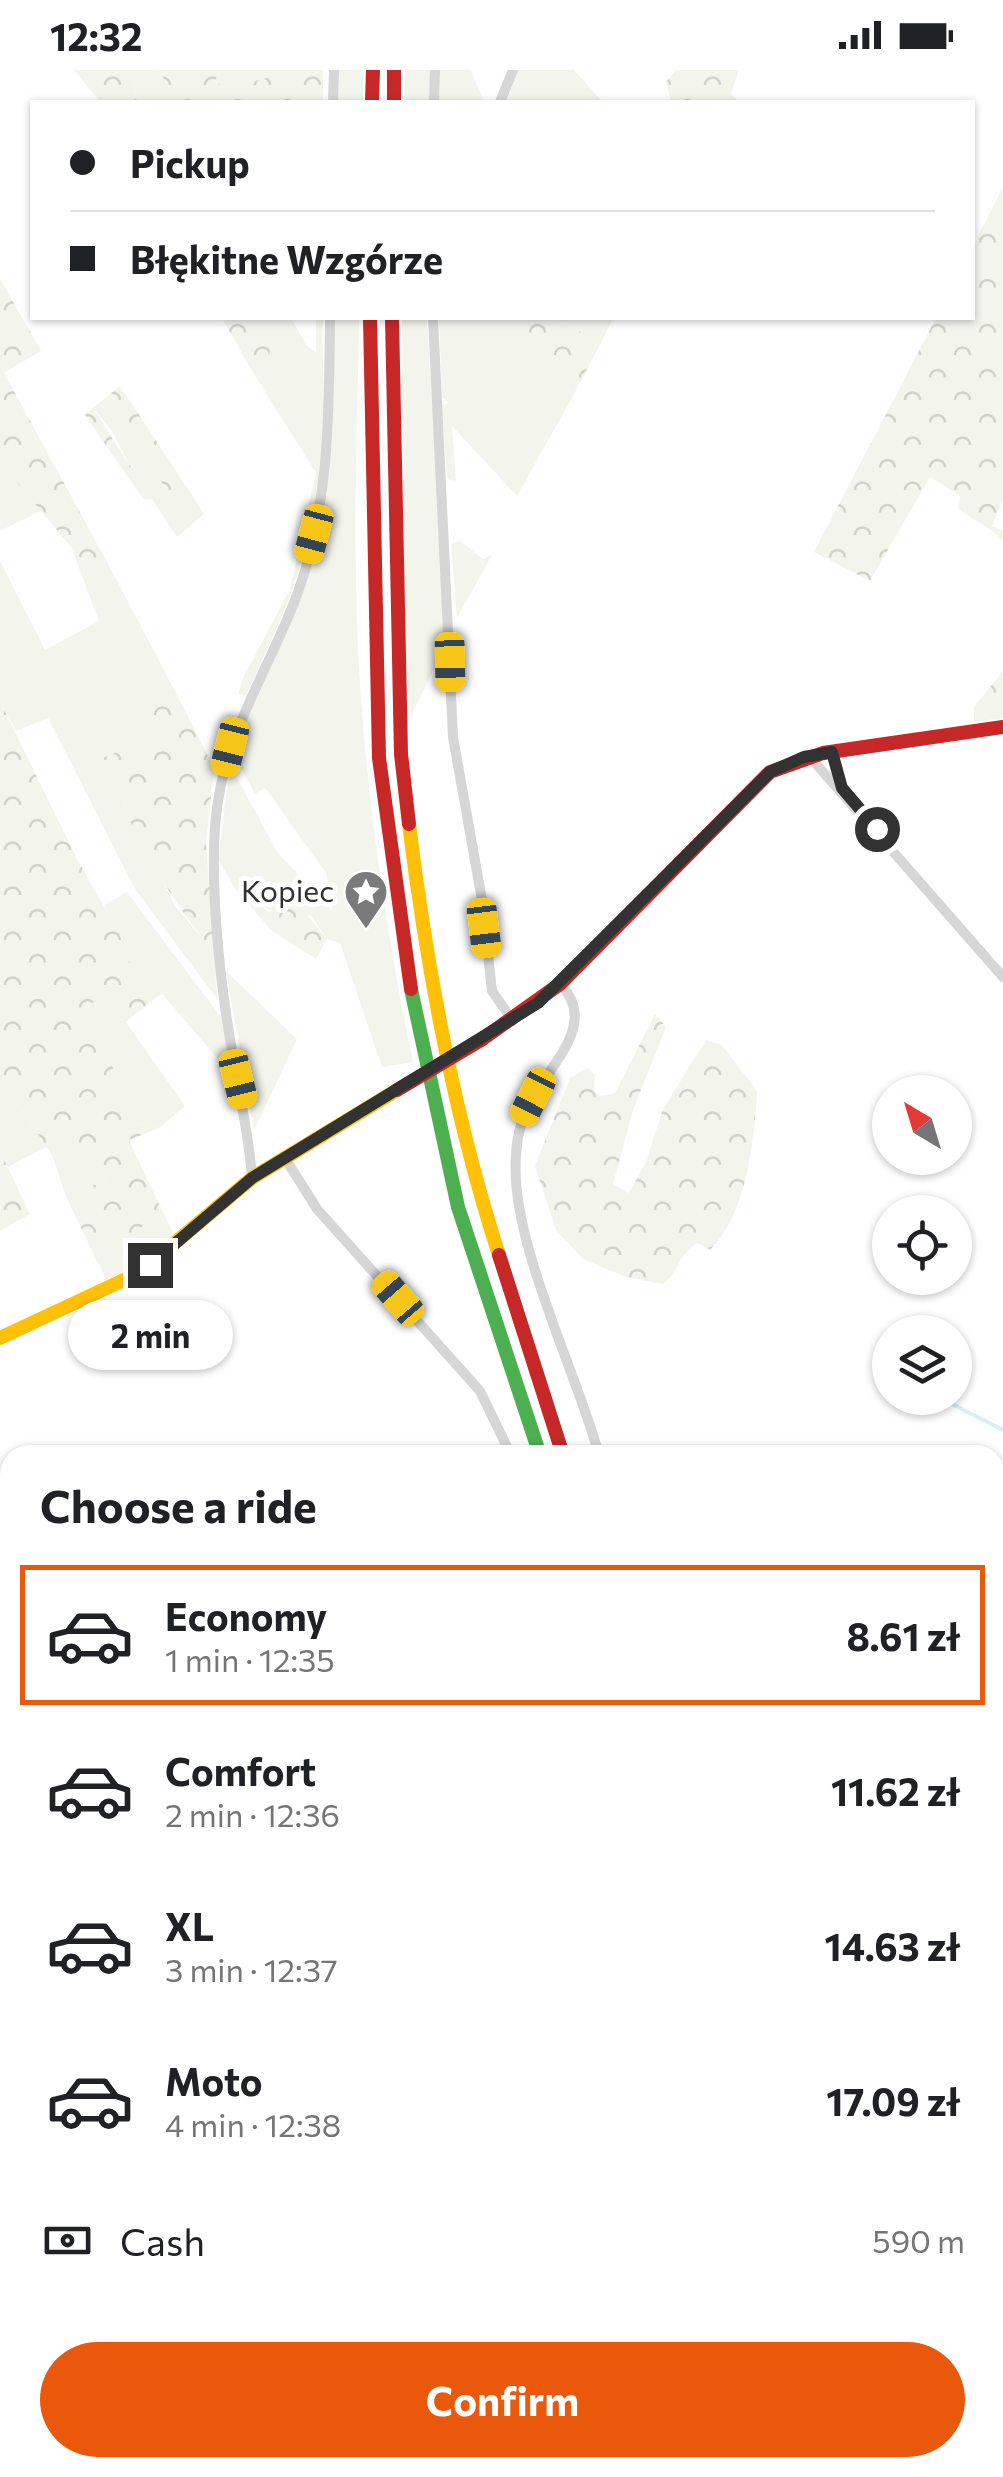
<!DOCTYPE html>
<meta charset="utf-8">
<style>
body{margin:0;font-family:Commissioner,sans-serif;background:#f6f6f6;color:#202124;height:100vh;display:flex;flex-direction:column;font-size:38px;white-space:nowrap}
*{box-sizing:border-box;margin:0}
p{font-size:32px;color:#757577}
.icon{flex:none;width:55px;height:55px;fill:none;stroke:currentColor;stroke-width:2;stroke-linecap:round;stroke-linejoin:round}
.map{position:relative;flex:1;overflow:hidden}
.drawer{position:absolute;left:0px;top:1375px;width:1005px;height:1032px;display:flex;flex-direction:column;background:#fff;border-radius:30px 30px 0 0;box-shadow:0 2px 8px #0004}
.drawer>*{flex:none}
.hud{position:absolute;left:30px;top:30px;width:945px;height:220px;border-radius:0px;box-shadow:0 2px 8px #0004;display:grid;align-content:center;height:220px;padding:0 40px;background:#fff}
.needle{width:65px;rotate:322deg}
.controls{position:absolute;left:872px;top:1005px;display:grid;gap:20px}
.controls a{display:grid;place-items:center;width:100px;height:100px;border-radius:50%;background:#fff;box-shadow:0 2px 8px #0004;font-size:50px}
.end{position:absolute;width:45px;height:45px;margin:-22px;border:12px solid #323232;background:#fff;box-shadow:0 0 0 5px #fff}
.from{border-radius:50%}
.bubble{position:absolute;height:70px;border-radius:35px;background:#fff;box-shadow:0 2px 8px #0004;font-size:32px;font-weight:700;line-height:70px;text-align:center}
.car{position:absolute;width:30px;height:60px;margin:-30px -15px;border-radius:12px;box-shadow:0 0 8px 2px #0007;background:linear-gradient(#f5c518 24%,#345 0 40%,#f5c518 0 76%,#345 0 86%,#f5c518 0)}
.hud b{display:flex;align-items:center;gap:35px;height:95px;font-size:38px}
.hud b+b{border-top:2px solid #e0e0e0}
.hud i{width:25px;height:25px;background:#202124}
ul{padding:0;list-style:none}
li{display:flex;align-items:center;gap:30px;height:140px;margin:0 20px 15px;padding:0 20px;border:5px solid transparent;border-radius:0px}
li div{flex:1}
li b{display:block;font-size:38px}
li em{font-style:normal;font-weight:700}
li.selected{border-color:#ea580c}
li>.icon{width:90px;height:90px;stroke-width:1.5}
h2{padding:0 40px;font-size:45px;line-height:120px}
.pay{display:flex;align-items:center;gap:25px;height:110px;padding:0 40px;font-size:38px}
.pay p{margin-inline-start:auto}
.button{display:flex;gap:20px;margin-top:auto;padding:20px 40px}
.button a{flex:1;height:115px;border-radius:60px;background:#ea580c;color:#fff;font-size:40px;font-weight:700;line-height:115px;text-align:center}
.status{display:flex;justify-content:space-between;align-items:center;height:70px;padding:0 50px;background:#fff;direction:ltr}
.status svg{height:28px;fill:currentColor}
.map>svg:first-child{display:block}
.grass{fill:#f3f4ec}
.forest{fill:url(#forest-crowns)}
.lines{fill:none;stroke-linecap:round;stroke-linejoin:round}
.stream{stroke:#d9f0f2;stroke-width:4}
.street{stroke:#d6d6d6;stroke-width:10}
.fast{stroke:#4caf50;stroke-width:14}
.slow{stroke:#ffc107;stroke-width:14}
.jam{stroke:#c62828;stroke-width:14}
.jam-bridge{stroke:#c62828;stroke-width:14}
.route{stroke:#323232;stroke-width:12}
.labels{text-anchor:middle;stroke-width:10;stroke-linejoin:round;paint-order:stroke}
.poi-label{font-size:30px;fill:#323232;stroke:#fff;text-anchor:end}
</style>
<div class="status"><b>12:32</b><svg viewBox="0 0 49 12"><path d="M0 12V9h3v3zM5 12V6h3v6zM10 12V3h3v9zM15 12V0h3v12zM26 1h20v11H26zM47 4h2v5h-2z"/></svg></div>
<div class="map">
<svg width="1003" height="2407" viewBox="0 0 1003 2407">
<defs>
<pattern id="forest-crowns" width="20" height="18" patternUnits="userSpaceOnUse" patternTransform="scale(2.5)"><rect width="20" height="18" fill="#f3f4ec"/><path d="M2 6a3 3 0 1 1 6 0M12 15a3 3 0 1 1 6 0" fill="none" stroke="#d1d2cb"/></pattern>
</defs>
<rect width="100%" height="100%" fill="#fff"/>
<path class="grass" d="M 132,0 L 158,0 L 179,32 L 137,32 Z
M 220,0 L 276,0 L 288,19 L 255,11 L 238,29 L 215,11 Z
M 338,0 L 363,0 L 363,32 L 337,32 Z
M 405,0 L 432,0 L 431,32 L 404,32 Z
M 440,0 L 471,0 L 484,32 L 439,32 Z
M 518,0 L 574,0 L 603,32 L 506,32 Z
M 251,248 L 291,248 L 307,276 L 316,282 L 316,248 L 323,248 C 321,289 326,328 325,370 C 321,462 285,543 246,625 L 238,624 L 243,608 L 290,519 L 316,403 L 252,301 L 267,301 L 270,280 Z
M 334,248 L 359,248 C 358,334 354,421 356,507 C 358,670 380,833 413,992 L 382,997 L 340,873 L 327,869 L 311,846 C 283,843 263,845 247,820 L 234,817 L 218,789 L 230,695 L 278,783 L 333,841 L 326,803 L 265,718 L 255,724 L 234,685 C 241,639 286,562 304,514 C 337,429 333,337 334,248 Z
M 402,248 L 427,248 L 447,573 L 410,648 L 404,554 Z
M 439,248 L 510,248 L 540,275 L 573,326 L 517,426 L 452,356 L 456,411 L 447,409 L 442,335 L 449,333 L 442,327 Z
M 559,248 L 613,248 L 600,275 Z
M 111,323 L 121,354 L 178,436 L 196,431 L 204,444 L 177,467 L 152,429 L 143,429 L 123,400 L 135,406 L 112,361 L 93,338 Z
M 0,392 L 41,441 L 0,461 Z
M 460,471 L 483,489 L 492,485 L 457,548 L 451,474 Z
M 71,477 L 91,501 L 112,501 L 178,627 L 144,640 L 149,670 L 102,688 L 175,836 L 214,882 L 217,929 L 135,819 L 48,648 L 16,661 L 0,631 L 0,491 L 45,580 L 99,551 Z
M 127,822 L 221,947 L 231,1004 L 162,924 L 151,931 L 138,914 L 104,835 Z
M 226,901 L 297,969 L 254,1061 Z
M 91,930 L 126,952 L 185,1036 L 159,1058 L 130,1052 Z
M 0,1008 L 46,1077 L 8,1097 L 0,1081 Z
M 66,1081 L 81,1097 L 105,1101 L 106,1115 L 87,1115 L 65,1124 L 53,1087 Z
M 160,1136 L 174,1164 L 142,1193 L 106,1210 L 84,1164 L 123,1177 Z"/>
<path class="forest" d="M 74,0 L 132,0 L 137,32 L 100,32 Z
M 158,0 L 220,0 L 215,11 L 238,29 L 255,11 L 271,7 L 286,17 L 276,0 L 323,0 L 323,32 L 179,32 Z
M 676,0 L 739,0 L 731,24 L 736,29 L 733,32 L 671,32 L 666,12 Z
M 1003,117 L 1003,430 L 992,456 L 1003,461 L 1003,471 C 989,455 973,452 958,438 L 960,426 L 930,407 L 870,511 L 814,482 L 936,248 L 972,248 L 973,176 Z
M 0,209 L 41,281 L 4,303 L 112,501 L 91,501 L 0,392 Z
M 222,248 L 251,248 L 270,280 L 268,301 L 252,301 Z
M 510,248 L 559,248 L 600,275 L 573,326 L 539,275 Z
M 120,316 L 196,431 L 178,436 L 121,354 L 111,323 Z
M 93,338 L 137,407 L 123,400 L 85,345 Z
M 1003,601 L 1003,648 L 974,652 L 974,637 Z
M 178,627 L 214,698 L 206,773 L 214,882 C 163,821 131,760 102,688 L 149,670 L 143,640 Z
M 0,631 L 76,787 L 118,861 L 138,914 L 151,931 L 126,952 L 92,931 L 130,1052 L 159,1058 L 129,1070 L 160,1136 L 123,1178 L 84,1164 L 65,1124 L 87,1115 L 106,1115 L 105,1101 L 81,1097 L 66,1081 L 53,1087 L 0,1008 Z
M 234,817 L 246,820 L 268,842 L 297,833 L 327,869 L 316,889 L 271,860 Z
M 655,944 L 666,957 L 633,1040 L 613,1114 L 629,1123 L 646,1092 L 663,1039 L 706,970 L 722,975 L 757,1021 C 754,1072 747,1143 710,1180 L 698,1173 C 678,1183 680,1202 663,1214 L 626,1207 L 583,1189 L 556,1160 L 535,1096 L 570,1008 L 588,998 L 595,1005 L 594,1022 L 601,1026 L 615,1023 Z
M 0,1081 L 30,1144 L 0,1161 Z"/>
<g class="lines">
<path class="stream" d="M 946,1331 L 1003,1360
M 775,2398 L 777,2407"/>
<path class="street" d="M 333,32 L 334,0
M 434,32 L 435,0
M 500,32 L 513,0
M 433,248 L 453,667 L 482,830 L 492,921 L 513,951
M 832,682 L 842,717
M 814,685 L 817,695 L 1003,907
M 560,914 C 598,952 553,992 533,1027 C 522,1046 517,1063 516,1085 C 509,1169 576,1300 599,1385
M 285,1088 L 317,1139 L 480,1321 L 511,1385
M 252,1108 C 249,1063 239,1024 232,981 C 220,912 208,807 217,738 C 227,660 270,597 297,525 C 330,434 329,343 330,248
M 995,1754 L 1003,1761
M 995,2246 L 1003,2257"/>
<path class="fast" d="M 411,919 L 458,1137 L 540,1385"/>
<path class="slow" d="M 409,754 C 427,900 454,1046 499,1185
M 0,1268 L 139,1203 L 252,1108 L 397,1020
M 995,2174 L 1003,2186"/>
<path class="jam" d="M 394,0 L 394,32
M 372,32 L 373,0
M 370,248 L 379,688 L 411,919
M 392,248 L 401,684 L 409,754
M 481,970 L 560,914 L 770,702 L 823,683 L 1003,657
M 499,1185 L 563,1385
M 995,2141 L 1003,2153"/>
<path class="jam-bridge" d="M 397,1020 L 481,970"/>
</g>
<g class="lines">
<path class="route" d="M 150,1195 L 252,1108 L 538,933 L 770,702 L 804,687 L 832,682 L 842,718 L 877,759"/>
</g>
<defs>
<symbol id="sight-pin" viewBox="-11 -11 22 30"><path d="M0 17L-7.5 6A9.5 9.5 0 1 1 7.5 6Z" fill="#7a7a7a" stroke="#fff"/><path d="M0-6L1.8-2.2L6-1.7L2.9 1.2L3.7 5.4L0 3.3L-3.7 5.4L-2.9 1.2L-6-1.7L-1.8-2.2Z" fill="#fff"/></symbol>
</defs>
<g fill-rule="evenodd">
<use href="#sight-pin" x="341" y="797" width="50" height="68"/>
</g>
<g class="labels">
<g class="poi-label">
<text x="334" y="832">Kopiec</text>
</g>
</g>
</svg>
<div class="controls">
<a><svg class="needle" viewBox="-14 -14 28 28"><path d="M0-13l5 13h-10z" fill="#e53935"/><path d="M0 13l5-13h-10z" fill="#757577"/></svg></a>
<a><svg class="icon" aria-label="locate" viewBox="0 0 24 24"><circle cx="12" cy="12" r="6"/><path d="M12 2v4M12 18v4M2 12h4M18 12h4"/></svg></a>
<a><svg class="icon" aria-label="layers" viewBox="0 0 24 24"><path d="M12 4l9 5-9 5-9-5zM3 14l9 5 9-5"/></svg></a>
</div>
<i class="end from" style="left:877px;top:759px"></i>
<i class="end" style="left:150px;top:1195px"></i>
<div class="bubble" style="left:68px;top:1230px;width:165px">2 min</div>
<i class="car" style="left:314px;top:464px;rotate:195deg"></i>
<i class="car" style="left:450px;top:592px;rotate:179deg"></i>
<i class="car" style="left:230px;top:677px;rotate:194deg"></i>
<i class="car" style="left:484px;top:858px;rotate:173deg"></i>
<i class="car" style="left:238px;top:1009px;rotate:166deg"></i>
<i class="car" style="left:533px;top:1027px;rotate:207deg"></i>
<i class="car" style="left:398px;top:1228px;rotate:319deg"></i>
<div class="hud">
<b><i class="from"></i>Pickup</b>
<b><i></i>Błękitne Wzgórze</b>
</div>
<section class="drawer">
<h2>Choose a ride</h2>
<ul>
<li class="selected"><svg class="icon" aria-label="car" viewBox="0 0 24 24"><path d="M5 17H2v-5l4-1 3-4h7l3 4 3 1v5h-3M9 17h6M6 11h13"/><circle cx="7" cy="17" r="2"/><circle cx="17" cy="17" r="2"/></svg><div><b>Economy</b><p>1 min · 12:35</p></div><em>8.61 zł</em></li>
<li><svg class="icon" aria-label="car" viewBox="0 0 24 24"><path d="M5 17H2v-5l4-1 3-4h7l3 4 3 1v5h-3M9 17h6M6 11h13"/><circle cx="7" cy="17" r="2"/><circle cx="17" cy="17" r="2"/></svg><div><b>Comfort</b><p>2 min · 12:36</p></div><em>11.62 zł</em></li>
<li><svg class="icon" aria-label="car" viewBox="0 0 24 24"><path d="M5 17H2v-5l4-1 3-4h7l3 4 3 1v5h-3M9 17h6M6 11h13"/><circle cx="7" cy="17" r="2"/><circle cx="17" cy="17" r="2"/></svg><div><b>XL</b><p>3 min · 12:37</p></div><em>14.63 zł</em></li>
<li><svg class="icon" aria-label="car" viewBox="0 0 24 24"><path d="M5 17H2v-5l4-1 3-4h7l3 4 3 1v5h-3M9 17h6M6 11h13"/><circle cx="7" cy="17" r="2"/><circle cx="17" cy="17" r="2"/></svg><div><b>Moto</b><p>4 min · 12:38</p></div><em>17.09 zł</em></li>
</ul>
<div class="pay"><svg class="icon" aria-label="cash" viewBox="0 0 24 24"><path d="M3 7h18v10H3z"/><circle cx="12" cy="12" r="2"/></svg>Cash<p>590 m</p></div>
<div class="button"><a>Confirm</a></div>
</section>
</div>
